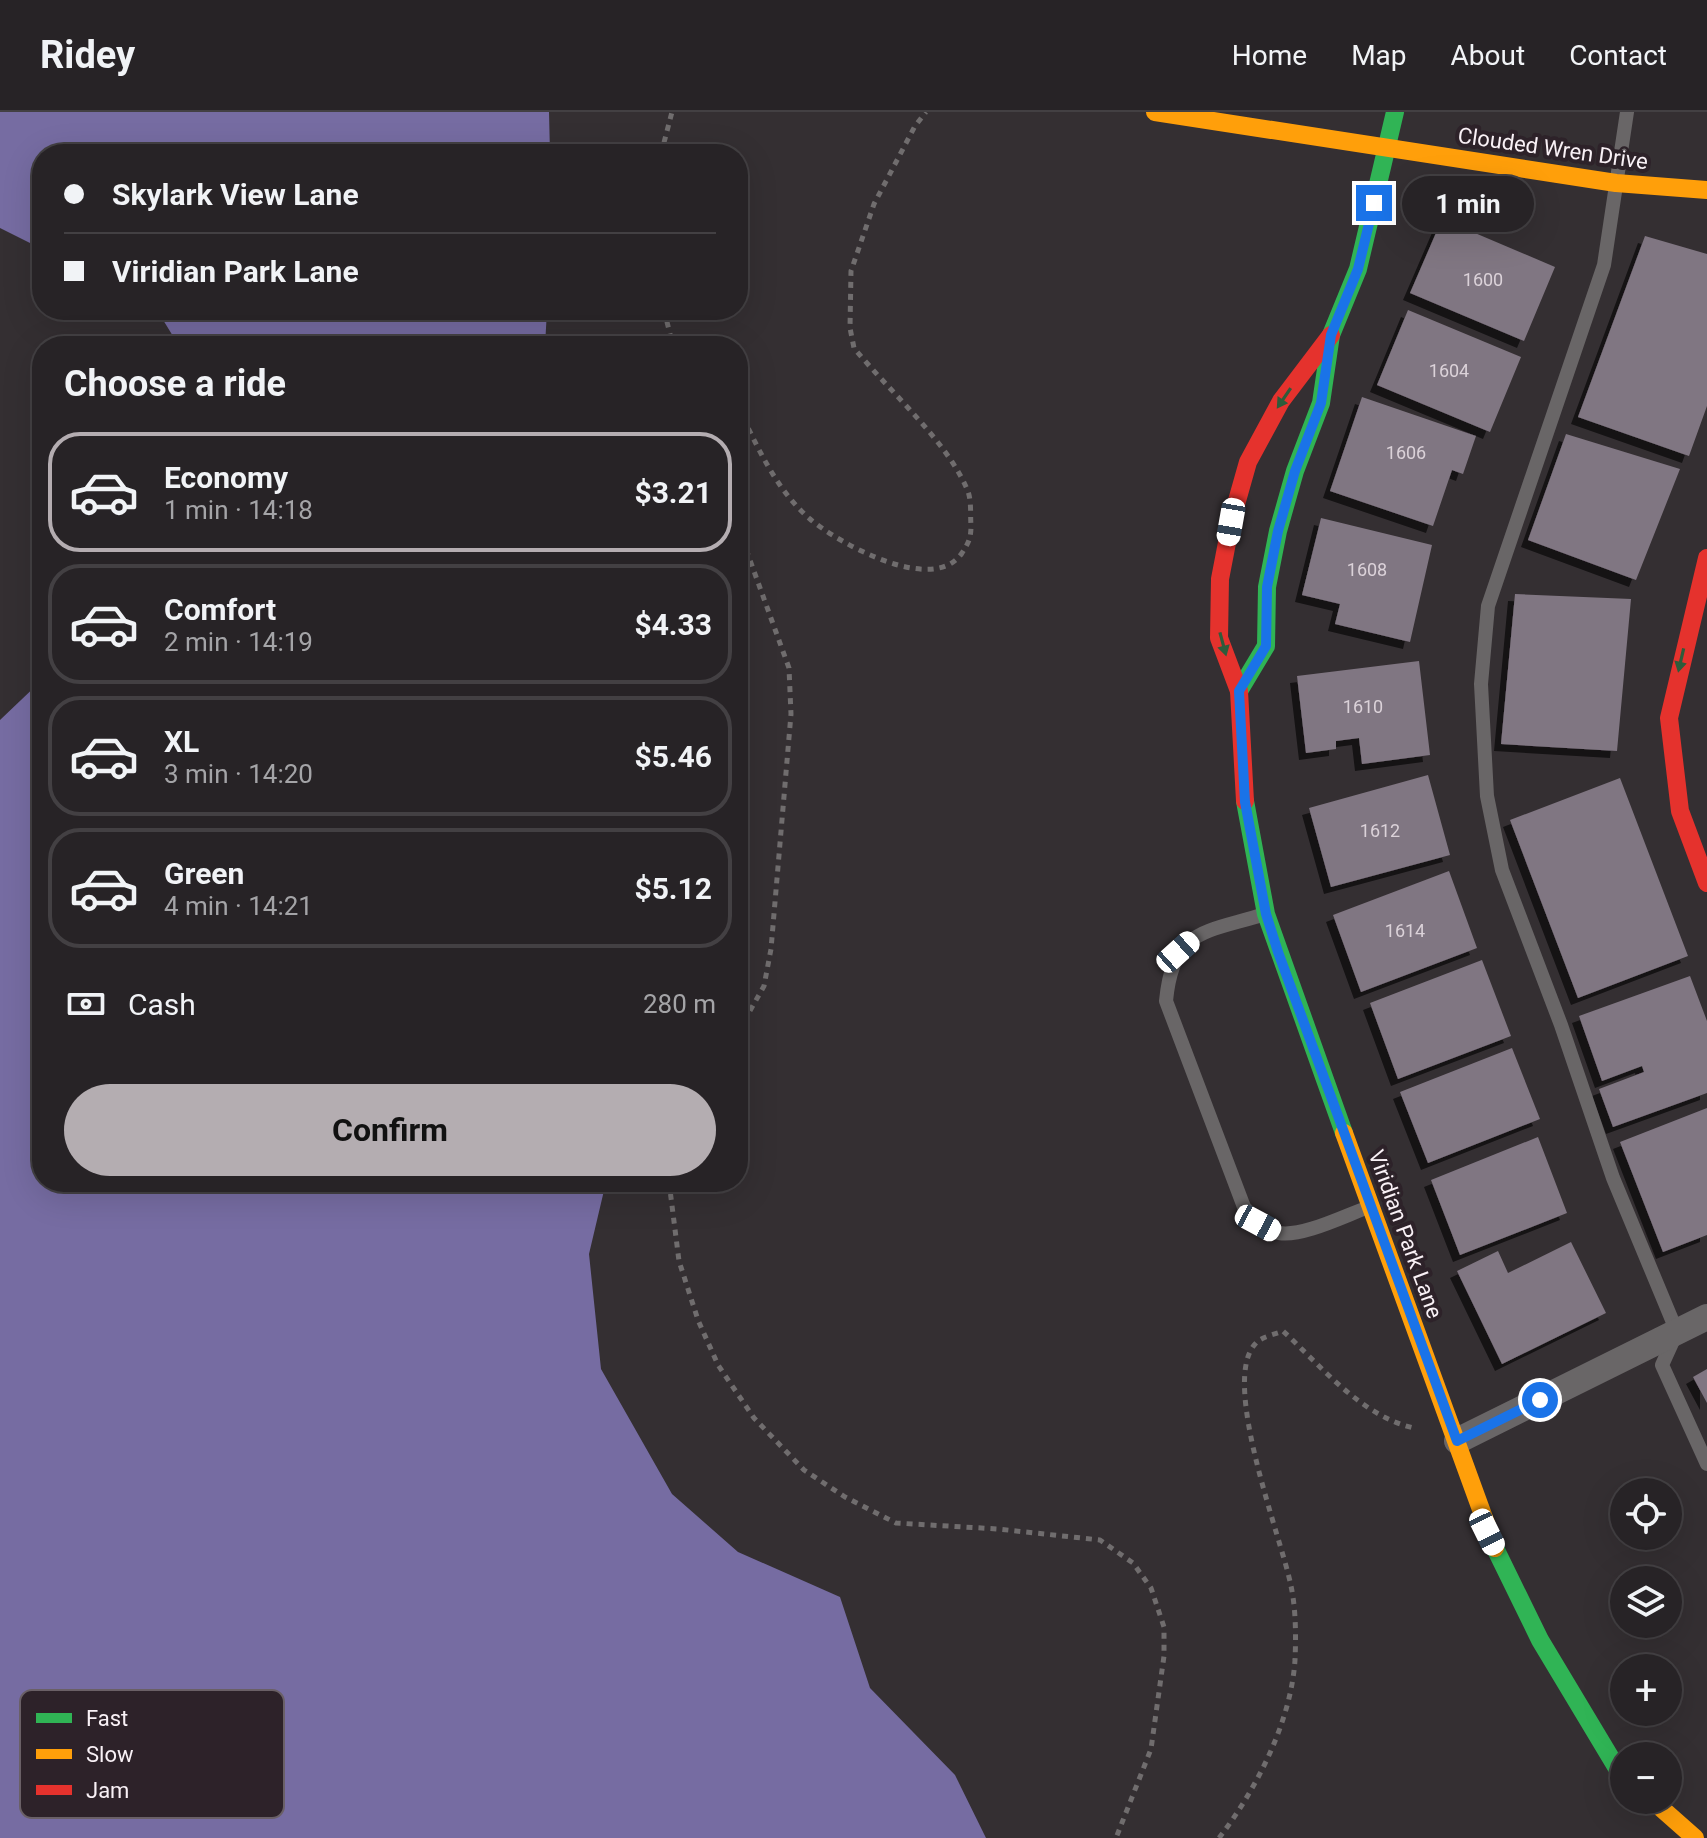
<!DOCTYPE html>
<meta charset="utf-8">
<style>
body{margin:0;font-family:Roboto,sans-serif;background:#332f32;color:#f1f3f6;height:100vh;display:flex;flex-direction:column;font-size:30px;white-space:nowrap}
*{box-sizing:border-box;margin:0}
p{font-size:26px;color:#a4a4a7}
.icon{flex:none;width:44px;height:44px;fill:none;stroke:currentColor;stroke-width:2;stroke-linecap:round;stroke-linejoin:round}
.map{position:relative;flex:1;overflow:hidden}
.panel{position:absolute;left:32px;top:224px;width:716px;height:856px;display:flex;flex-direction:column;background:#272326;border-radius:32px;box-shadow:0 8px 32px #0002,0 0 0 2px #434043}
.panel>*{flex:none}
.top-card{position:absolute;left:32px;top:32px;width:716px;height:176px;border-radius:32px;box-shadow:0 8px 32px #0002,0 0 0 2px #434043;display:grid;align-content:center;height:176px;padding:0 32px;background:#272326}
.tools{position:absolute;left:1610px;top:1366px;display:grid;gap:16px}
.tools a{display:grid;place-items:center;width:72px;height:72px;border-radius:50%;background:#272326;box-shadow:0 8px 32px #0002,0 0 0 2px #434043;font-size:40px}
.end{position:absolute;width:36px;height:36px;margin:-18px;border:10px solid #1a73e8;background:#fff;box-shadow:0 0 0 4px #fff}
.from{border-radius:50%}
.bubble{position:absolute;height:56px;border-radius:28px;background:#272326;box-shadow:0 8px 32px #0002,0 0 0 2px #434043;font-size:26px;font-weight:700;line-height:56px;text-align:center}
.car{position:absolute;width:24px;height:48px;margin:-24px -12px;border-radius:10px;box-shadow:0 0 6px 2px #0007;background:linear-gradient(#fff 24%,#345 0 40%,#fff 0 76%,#345 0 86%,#fff 0)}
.top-card b{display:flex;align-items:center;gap:28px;height:76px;font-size:30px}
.top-card b+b{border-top:2px solid #434043}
.top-card i{width:20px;height:20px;background:#f1f3f6}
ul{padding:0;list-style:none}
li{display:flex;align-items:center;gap:24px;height:120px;margin:0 16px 12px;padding:0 16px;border:4px solid #434043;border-radius:32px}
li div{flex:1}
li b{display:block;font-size:30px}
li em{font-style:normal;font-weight:700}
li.on{border-color:#b4adb1}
li>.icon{width:72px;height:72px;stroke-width:1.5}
h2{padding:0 32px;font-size:36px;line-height:96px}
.pay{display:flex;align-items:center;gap:20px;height:88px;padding:0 32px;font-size:30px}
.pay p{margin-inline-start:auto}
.cta{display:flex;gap:16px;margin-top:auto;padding:16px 32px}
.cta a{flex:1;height:92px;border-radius:48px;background:#b4adb1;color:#111;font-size:32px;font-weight:700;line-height:92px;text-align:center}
header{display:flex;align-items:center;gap:48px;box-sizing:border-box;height:112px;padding:0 40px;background:#272326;border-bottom:2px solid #434043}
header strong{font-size:38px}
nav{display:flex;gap:44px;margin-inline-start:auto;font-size:28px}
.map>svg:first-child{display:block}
.water{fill:#766ca2}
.building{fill:#807682;filter:url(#shadow)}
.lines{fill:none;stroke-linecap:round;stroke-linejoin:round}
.path{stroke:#706d6e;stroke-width:5;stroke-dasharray:6 6;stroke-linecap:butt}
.lane{stroke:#696667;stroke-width:14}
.street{stroke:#696667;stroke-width:26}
.fast{stroke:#30b455;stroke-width:18}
.slow{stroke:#ff9f0a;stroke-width:18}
.jam{stroke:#e5322d;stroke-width:18}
.oneway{fill:#2e5c3b}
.route{stroke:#1a73e8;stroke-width:10}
.labels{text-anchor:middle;stroke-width:8;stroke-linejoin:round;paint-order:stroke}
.number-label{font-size:18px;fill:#dbd2d9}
.street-label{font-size:22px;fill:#f9f1f6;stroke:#2d2229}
.key{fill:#2d2229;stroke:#6a6066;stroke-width:2}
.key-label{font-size:22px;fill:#f9f1f6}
</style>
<header>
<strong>Ridey</strong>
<nav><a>Home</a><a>Map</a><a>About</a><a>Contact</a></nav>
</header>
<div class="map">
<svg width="1707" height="1726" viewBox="0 0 1707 1726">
<defs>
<filter id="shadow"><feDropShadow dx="-7" dy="7" stdDeviation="0" flood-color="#0009"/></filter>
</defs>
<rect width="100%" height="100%" fill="#342f32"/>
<path class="water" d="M 0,0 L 549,0 L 550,42 L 42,42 L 42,137 L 0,116 Z
M 157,198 L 547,198 L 545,234 L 179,234 Z
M 42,568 L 42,1070 L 606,1070 L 589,1142 L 601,1257 L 672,1382 L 738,1440 L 840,1485 L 870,1576 L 955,1663 L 986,1726 L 0,1726 L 0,608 Z"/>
<path class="building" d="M 1442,107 L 1555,155 L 1524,229 L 1410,181 Z
M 1645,124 L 1707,142 L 1707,294 L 1689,344 L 1578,305 Z
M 1408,198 L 1521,245 L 1490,320 L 1377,273 Z
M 1362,285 L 1476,324 L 1463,362 L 1452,358 L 1433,414 L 1330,379 Z
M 1566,322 L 1680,357 L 1636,468 L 1528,428 Z
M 1321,406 L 1432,433 L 1410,530 L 1335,512 L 1340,492 L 1302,483 Z
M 1515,482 L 1631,487 L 1617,639 L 1501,632 Z
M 1419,549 L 1430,643 L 1362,652 L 1359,626 L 1336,629 L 1336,637 L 1306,641 L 1297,564 Z
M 1428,663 L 1450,743 L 1331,775 L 1309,696 Z
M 1620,666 L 1688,844 L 1578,886 L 1510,708 Z
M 1449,759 L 1477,836 L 1361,880 L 1333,803 Z
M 1482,848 L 1511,924 L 1398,967 L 1370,891 Z
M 1690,864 L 1707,909 L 1707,981 L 1613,1015 L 1599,977 L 1644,960 L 1642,954 L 1602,969 L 1579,904 Z
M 1512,936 L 1540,1007 L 1428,1051 L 1400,980 Z
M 1707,996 L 1707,1123 L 1663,1140 L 1620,1030 Z
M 1538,1025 L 1567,1101 L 1460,1143 L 1431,1068 Z
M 1571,1130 L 1606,1201 L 1502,1252 L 1457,1159 L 1498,1139 L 1508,1161 Z
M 1707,1257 L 1707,1291 L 1693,1265 Z"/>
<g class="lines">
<path class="path" d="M 661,42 L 672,0
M 664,198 L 673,234
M 738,295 C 757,334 776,378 810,407 C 838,431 933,484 962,441 C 969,430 971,426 971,413 C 970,402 972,388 967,377 C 946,328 889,279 854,236 L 850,216 L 851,159 L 874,92 L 915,14 L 926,0
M 738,415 L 789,556 L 791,602 L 771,837 L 764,874 L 738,920
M 669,1070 L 679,1149 L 698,1208 L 718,1253 L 754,1306 L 804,1358 L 845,1385 L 896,1411 L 998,1417 L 1100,1428 L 1133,1451 L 1151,1476 L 1164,1515 L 1164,1544 L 1151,1637 L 1116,1726
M 1219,1726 C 1256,1678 1291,1610 1295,1548 C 1296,1525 1296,1497 1291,1474 C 1282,1427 1219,1268 1256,1231 C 1261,1225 1276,1222 1283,1219 C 1322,1255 1361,1304 1414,1316"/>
<path class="lane" d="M 1627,0 L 1604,153 L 1488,494 L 1481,572 L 1487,684 L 1502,758 L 1561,913 L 1613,1066 L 1677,1220 L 1662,1253 L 1707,1352
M 1265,802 C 1205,821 1173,816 1166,889 L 1244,1095 C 1253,1105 1264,1119 1279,1121 C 1303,1125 1346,1103 1369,1095"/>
<path class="street" d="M 1457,1329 L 1707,1205"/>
<path class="fast" d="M 1239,579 L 1266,534 L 1267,475 L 1278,419 L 1295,359 L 1321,291 L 1331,223 L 1358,157 L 1395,0
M 1245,689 L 1266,802 L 1344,1021
M 1495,1436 L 1540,1528 L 1624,1668"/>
<path class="slow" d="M 1155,0 L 1616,71 L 1707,78
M 1344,1021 L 1495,1436
M 1652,1688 L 1695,1726"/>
<path class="jam" d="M 1707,446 L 1669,606 L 1680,699 L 1707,771
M 1245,689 L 1239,579 L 1219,526 L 1220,467 L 1231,410 L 1248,350 L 1281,289 L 1331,223"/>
</g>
<defs><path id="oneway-solid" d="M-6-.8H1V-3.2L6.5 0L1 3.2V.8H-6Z" transform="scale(2)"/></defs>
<g class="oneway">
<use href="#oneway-solid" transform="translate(1284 286) rotate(124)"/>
<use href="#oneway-solid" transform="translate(1223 532) rotate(75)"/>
<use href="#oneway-solid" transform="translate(1681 548) rotate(103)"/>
</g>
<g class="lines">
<path class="route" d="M 1374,91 L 1358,157 L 1331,223 L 1321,291 L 1295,359 L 1278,419 L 1267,475 L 1266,534 L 1239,579 L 1245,690 L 1266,802 L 1278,840 L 1457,1329 L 1540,1288"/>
</g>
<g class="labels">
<g class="number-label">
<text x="1483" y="174">1600</text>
<text x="1449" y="265">1604</text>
<text x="1406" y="347">1606</text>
<text x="1367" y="464">1608</text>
<text x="1363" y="601">1610</text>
<text x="1380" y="725">1612</text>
<text x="1405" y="825">1614</text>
</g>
<g class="street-label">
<text transform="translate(1553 36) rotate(8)" y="8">Clouded Wren Drive</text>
<text transform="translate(1406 1122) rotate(70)" y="8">Viridian Park Lane</text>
</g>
</g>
<rect x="20" y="1578" width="264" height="128" rx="12" class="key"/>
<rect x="36" y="1601" width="36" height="10" fill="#30b455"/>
<rect x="36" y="1637" width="36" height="10" fill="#ff9f0a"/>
<rect x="36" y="1673" width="36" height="10" fill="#e5322d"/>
<g class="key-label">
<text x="86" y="1614">Fast</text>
<text x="86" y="1650">Slow</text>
<text x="86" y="1686">Jam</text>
</g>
</svg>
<div class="tools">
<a><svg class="icon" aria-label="locate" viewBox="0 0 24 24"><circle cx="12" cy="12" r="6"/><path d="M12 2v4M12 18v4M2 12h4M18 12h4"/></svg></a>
<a><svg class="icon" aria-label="layers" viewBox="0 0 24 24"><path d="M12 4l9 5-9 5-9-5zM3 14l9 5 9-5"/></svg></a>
<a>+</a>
<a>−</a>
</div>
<i class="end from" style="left:1540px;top:1288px"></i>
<i class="end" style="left:1374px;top:91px"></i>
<div class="bubble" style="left:1402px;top:64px;width:132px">1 min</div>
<i class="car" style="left:1231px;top:410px;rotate:190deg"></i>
<i class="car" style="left:1178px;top:840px;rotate:48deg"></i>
<i class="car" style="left:1258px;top:1111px;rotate:118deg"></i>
<i class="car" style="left:1487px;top:1420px;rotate:154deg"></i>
<div class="top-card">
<b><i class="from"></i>Skylark View Lane</b>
<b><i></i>Viridian Park Lane</b>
</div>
<section class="panel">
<h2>Choose a ride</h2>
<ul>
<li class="on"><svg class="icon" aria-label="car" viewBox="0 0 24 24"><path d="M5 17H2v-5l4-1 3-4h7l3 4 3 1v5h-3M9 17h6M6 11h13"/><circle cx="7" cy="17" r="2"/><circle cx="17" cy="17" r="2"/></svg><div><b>Economy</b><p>1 min · 14:18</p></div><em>$3.21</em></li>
<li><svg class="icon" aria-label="car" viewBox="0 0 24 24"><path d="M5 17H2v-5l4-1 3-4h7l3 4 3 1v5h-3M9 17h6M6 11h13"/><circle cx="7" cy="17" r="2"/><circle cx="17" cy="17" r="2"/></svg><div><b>Comfort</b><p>2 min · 14:19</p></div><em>$4.33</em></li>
<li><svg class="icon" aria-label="car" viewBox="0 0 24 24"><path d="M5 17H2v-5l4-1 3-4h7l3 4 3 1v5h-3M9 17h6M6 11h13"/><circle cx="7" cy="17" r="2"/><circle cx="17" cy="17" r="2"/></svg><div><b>XL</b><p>3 min · 14:20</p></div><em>$5.46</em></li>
<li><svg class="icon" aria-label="car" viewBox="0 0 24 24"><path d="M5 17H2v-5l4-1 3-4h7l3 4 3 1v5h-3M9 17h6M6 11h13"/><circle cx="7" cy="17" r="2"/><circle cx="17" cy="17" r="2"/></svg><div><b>Green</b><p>4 min · 14:21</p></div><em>$5.12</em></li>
</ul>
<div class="pay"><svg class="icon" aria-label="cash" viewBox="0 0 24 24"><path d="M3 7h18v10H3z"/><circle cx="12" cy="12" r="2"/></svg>Cash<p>280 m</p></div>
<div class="cta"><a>Confirm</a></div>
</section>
</div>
